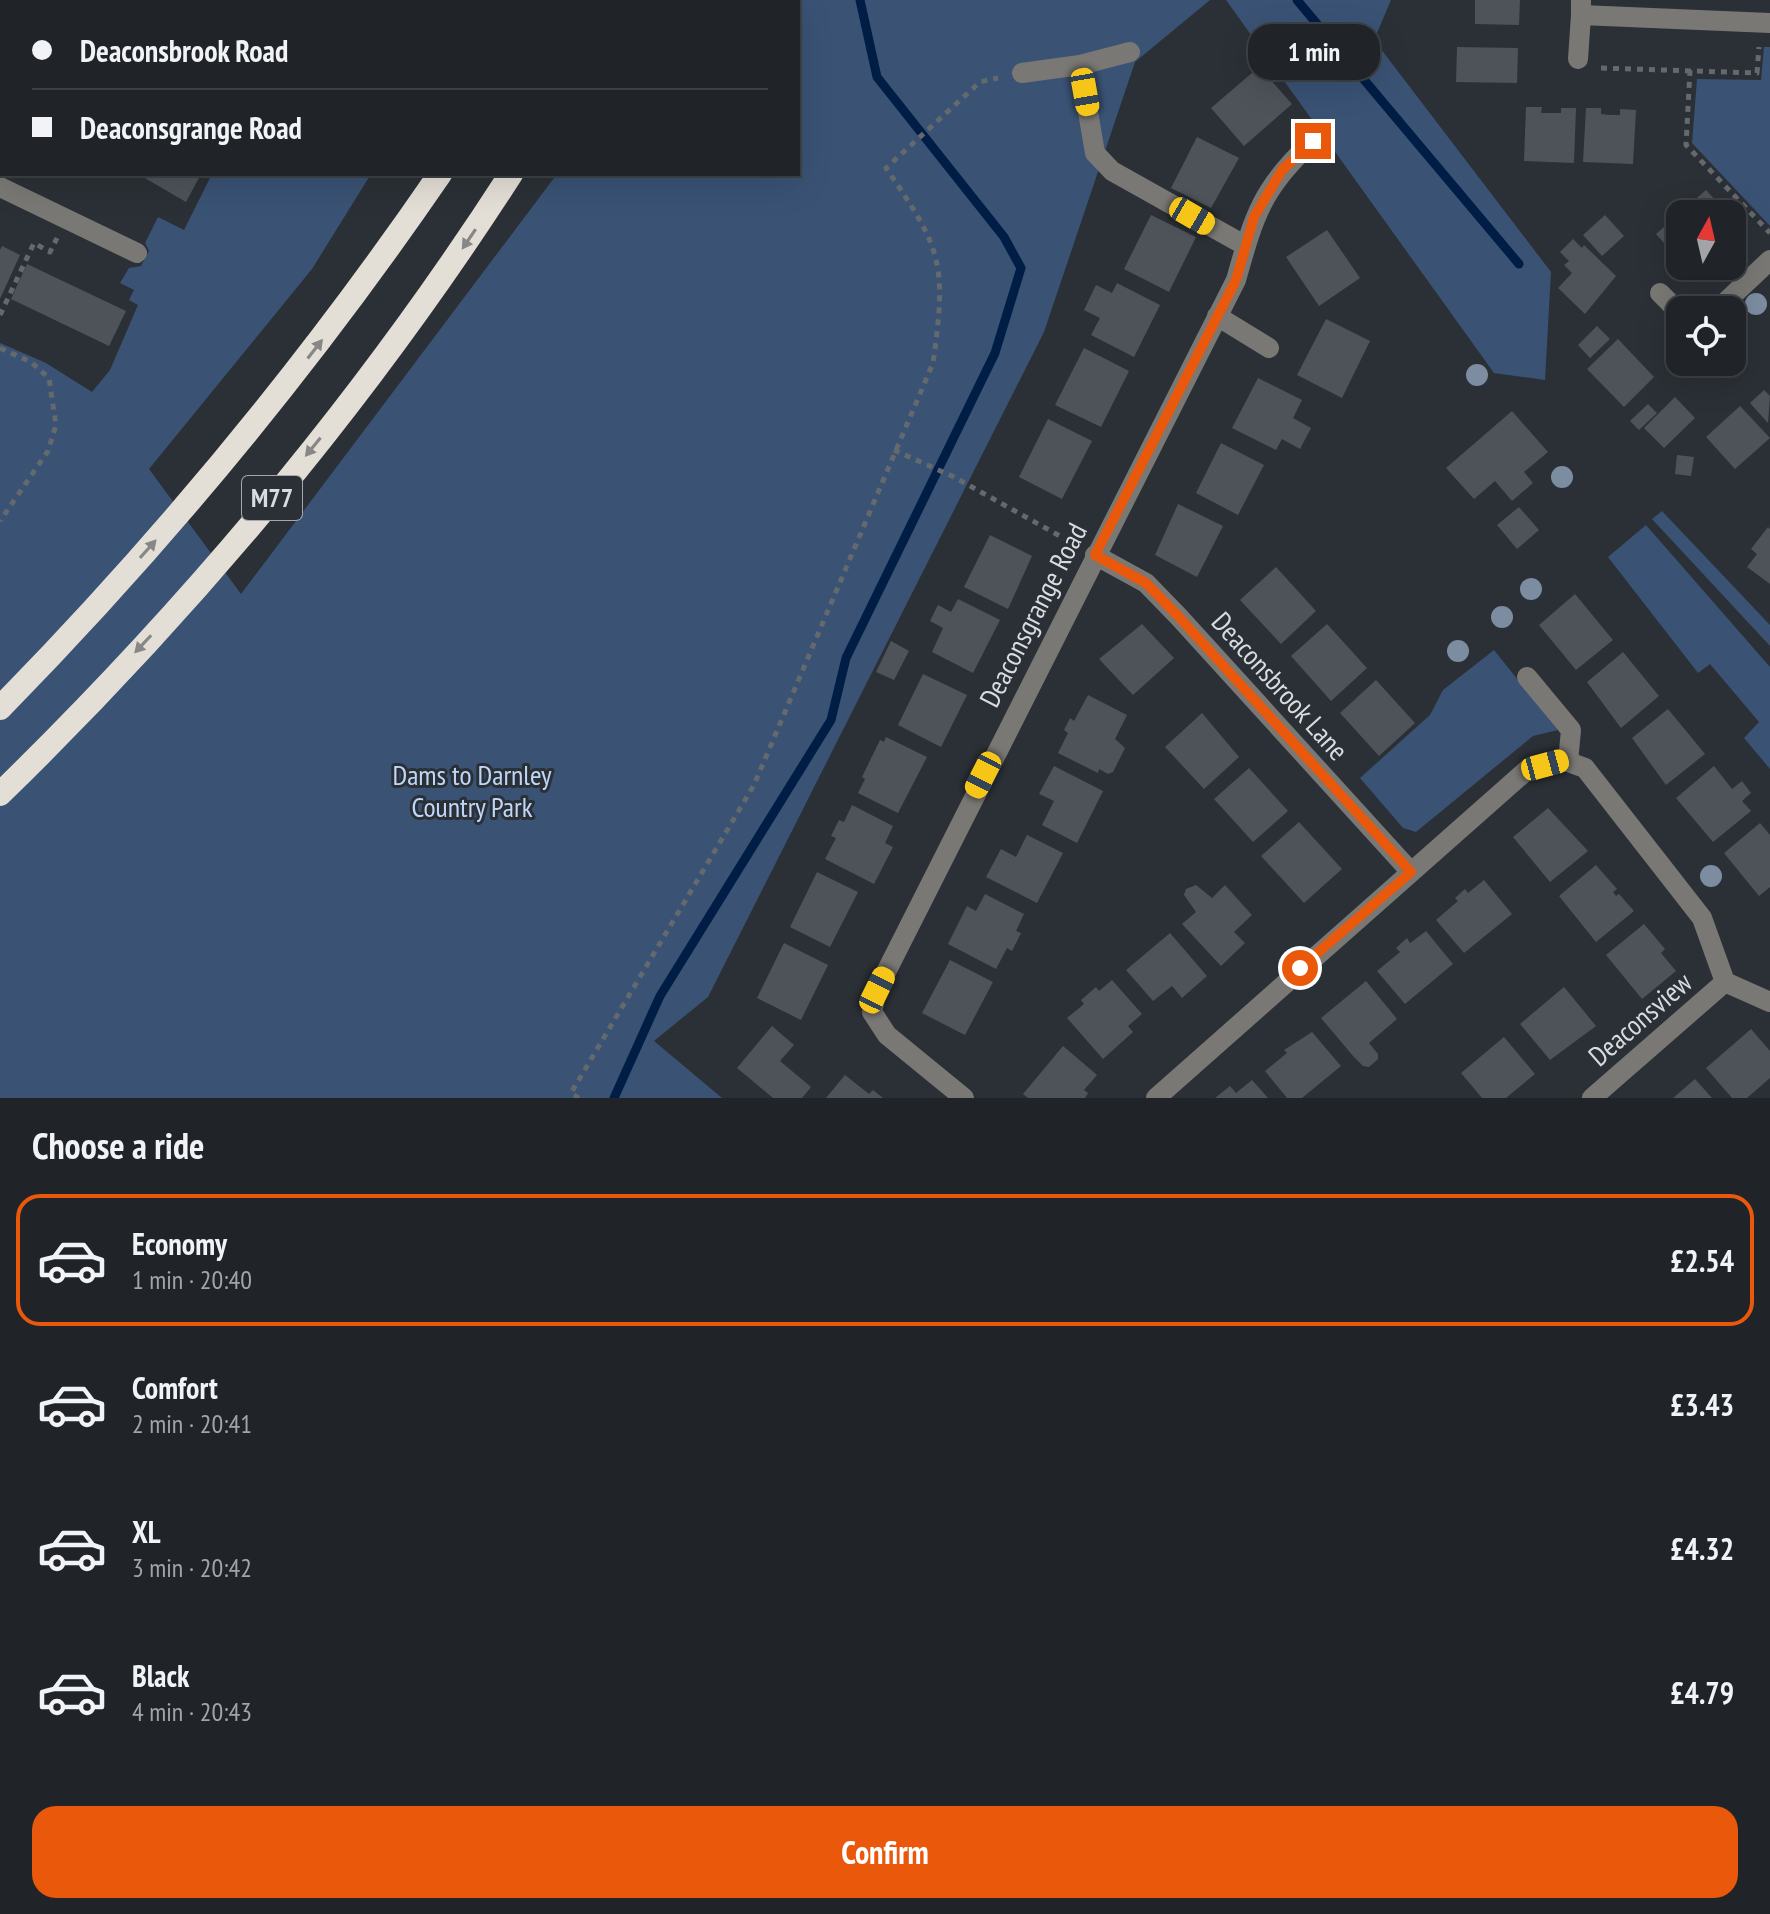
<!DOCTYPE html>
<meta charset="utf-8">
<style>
body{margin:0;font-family:"PT Sans Narrow",sans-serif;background:#2d3034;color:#f1f3f6;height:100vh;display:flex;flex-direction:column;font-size:30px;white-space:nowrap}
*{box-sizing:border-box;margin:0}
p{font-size:26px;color:#a2a4a8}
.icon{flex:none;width:44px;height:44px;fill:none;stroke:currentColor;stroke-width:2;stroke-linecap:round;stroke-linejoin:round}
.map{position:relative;height:1098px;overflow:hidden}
.panel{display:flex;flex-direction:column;background:#202428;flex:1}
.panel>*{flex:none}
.top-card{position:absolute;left:0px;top:0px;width:800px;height:176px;box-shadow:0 8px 32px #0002,0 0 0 2px #3d4145;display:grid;align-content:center;height:176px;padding:0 32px;background:#202428}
.needle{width:52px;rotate:8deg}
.tools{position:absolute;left:1666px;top:200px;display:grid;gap:16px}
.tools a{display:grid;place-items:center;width:80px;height:80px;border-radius:16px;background:#202428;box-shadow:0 8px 32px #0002,0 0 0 2px #3d4145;font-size:40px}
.end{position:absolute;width:36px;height:36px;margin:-18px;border:10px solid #ea580c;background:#fff;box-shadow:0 0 0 4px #fff}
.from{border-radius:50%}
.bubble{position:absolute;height:56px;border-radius:24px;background:#202428;box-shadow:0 8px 32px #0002,0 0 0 2px #3d4145;font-size:26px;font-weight:700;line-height:56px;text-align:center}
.car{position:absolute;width:24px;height:48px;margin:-24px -12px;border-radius:10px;box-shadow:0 0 6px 2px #0007;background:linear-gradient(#f5c518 24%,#345 0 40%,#f5c518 0 76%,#345 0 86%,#f5c518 0)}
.top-card b{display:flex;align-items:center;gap:28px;height:76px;font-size:30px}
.top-card b+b{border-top:2px solid #3d4145}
.top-card i{width:20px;height:20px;background:#f1f3f6}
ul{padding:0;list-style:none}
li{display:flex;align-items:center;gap:24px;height:132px;margin:0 16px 12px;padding:0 16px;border:4px solid transparent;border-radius:24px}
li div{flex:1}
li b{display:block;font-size:30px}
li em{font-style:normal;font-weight:700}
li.current{border-color:#ea580c}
li>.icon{width:72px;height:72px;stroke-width:1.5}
h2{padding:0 32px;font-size:36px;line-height:96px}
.cta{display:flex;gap:16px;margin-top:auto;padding:16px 32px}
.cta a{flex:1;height:92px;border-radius:24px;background:#ea580c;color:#fff;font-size:32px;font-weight:700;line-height:92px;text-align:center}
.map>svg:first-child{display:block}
.green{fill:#3a5274}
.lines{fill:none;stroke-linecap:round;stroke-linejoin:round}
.stream{stroke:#001d46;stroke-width:9}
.building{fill:#4e535a}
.path{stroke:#64696e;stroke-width:5;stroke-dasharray:6 6;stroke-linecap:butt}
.minor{stroke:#7a7875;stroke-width:20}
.highway{stroke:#e3ded6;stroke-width:24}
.tree{fill:#7c8ca1}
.oneway{fill:#878786}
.route{stroke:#ea580c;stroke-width:10}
.labels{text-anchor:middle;stroke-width:6;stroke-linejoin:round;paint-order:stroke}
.shield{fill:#2b3036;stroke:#a4a8ac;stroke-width:2}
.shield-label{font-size:26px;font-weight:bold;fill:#d8dbdf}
.street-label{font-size:28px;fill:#d8dbdf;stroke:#2b3036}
.park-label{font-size:28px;fill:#bed7f8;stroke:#2b3036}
</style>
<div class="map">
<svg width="1770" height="1098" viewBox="0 0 1770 1098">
<rect width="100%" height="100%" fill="#2b3036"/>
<path class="green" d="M 658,0 L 1210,0 L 1135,62 L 1044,332 L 708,997 L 654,1041 L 722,1098 L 0,1098 L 0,343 L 46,363 L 92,392 L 110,370 L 138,305 L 129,300 L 134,290 L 120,283 L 129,268 L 141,266 L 149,251 L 145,243 L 158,217 L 184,230 L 212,174 L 371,174 L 312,269 L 149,469 L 241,594 L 557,174 L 798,174 L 798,2 Z
M 1226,0 L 1391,0 L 1374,40 L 1551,272 L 1545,380 L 1494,373 Z
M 1764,47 L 1770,47 L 1770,226 L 1692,143 L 1697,79 L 1761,80 Z
M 1662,511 L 1770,625 L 1770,646 L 1652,519 Z
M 1646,525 L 1770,667 L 1770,769 L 1744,738 L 1759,722 L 1710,664 L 1698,673 L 1608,557 Z
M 1494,650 L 1558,730 L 1533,736 L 1416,832 L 1403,828 L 1360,778 L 1430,715 L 1443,690 Z"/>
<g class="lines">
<path class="stream" d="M 1297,0 L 1519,264
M 614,1098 L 660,996 L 831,720 L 846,658 L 995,353 L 1021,268 L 1004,237 L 877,77 L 860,0"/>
</g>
<path class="building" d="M 1475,0 L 1520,0 L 1519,25 L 1475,24 Z
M 1457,47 L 1518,48 L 1517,83 L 1456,82 Z
M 1259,67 L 1292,104 L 1244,146 L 1211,108 Z
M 1526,107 L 1542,107 L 1541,113 L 1561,113 L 1561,108 L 1576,108 L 1574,163 L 1524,161 Z
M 1586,108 L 1601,108 L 1601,114 L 1610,115 L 1620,115 L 1620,109 L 1636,110 L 1633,164 L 1583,162 Z
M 1197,137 L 1239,158 L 1211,208 L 1171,188 Z
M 138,174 L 201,174 L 186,202 Z
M 1706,190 L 1728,214 L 1680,214 L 1680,261 L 1656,234 Z
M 1151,215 L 1196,237 L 1169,292 L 1124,269 Z
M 1605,215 L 1624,236 L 1602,256 L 1583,235 Z
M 1327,230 L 1360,278 L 1319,306 L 1286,257 Z
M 1573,239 L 1582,248 L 1584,245 L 1616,276 L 1585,314 L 1558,288 L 1572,273 L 1564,265 L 1569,261 L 1560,252 Z
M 2,246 L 20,255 L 0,299 L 0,250 Z
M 27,264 L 126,311 L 109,346 L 11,299 Z
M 1117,283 L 1160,305 L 1134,357 L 1091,335 L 1100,318 L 1084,310 L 1096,285 L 1112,293 Z
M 1326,319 L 1370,341 L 1342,398 L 1297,375 Z
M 1597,326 L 1610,339 L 1590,358 L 1578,345 Z
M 1618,339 L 1654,377 L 1624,407 L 1587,369 Z
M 1084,348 L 1129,371 L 1101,427 L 1055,405 Z
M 1258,378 L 1302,400 L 1293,418 L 1311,428 L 1300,449 L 1282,439 L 1276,450 L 1232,428 Z
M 1764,390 L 1770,396 L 1768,423 L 1750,403 Z
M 1675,397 L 1695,418 L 1664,448 L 1644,428 Z
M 1648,404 L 1657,413 L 1639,430 L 1630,421 Z
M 1740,406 L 1770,438 L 1735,469 L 1706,437 Z
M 1512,411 L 1548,452 L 1524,472 L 1533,483 L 1512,501 L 1495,481 L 1474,499 L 1446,468 Z
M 1048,419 L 1092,441 L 1062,499 L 1019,477 Z
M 1221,443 L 1264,465 L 1238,515 L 1196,493 Z
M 1677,455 L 1694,457 L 1691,476 L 1675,474 Z
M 1178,504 L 1223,526 L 1197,577 L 1155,555 Z
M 1519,507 L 1539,530 L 1517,549 L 1497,525 Z
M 1768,527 L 1770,529 L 1770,584 L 1747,567 L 1757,554 L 1751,549 Z
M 990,535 L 1032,556 L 1008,609 L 964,587 Z
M 1276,567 L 1316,611 L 1281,644 L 1240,600 Z
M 1575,594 L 1613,640 L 1576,670 L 1539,625 Z
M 958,599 L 1000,620 L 973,673 L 932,652 L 943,628 L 930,621 L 938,605 L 951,612 Z
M 1142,624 L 1174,658 L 1133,695 L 1099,659 Z
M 1327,624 L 1367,668 L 1331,701 L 1291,656 Z
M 891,641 L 909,651 L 894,680 L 876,672 Z
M 1623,652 L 1659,696 L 1621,728 L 1587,682 Z
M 923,674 L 967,695 L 941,747 L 898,725 Z
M 1376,680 L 1415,723 L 1379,756 L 1340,713 Z
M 1088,695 L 1127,715 L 1115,739 L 1125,748 L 1113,772 L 1108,774 L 1099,769 L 1098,773 L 1058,753 L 1068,733 L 1064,730 L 1070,718 L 1074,721 Z
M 1668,709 L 1705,754 L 1666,785 L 1632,738 Z
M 1202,713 L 1239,757 L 1204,789 L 1165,747 Z
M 886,737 L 927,757 L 898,813 L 858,793 L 865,779 L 862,777 L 880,740 L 884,742 Z
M 1054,766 L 1103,791 L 1077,843 L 1042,825 L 1054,801 L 1039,794 Z
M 1714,766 L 1732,789 L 1742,781 L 1751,793 L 1742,801 L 1751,811 L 1713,842 L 1676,798 Z
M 1249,768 L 1288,811 L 1253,842 L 1214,799 Z
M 852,805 L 893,826 L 885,843 L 893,847 L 874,884 L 825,859 L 836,838 L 831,836 L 839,820 L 844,822 Z
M 1548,808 L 1588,851 L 1550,882 L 1513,837 Z
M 1299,822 L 1342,869 L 1304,903 L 1261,856 Z
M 1760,823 L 1770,835 L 1770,887 L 1759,896 L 1724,853 Z
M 1027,835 L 1063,853 L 1037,903 L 986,877 L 1001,849 L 1016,857 Z
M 1596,865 L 1617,889 L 1613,892 L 1616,896 L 1619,894 L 1634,911 L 1596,942 L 1559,896 Z
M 817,872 L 858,892 L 830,947 L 790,927 Z
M 1484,880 L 1512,914 L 1464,953 L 1436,920 L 1458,901 L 1455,898 L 1465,889 L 1468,893 Z
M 1196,885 L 1212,898 L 1225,885 L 1252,915 L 1234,932 L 1245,943 L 1221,966 L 1182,924 L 1196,912 L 1184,895 L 1186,889 Z
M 985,894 L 1024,914 L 1016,931 L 1021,933 L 1012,951 L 1007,948 L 996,969 L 948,944 L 967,906 L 976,911 Z
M 1644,924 L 1665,949 L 1661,953 L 1676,971 L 1642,999 L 1606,955 Z
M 1426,931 L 1453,964 L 1405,1004 L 1377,971 L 1400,952 L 1396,948 L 1407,938 L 1410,943 Z
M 1170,933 L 1207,976 L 1182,998 L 1172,986 L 1153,1001 L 1126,970 Z
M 784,943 L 828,965 L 801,1020 L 757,998 Z
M 950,960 L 993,982 L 965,1035 L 922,1013 Z
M 1112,980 L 1142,1014 L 1128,1026 L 1133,1032 L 1103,1059 L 1067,1018 L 1084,1004 L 1081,1000 L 1096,987 L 1099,991 Z
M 1366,981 L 1397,1019 L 1369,1043 L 1378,1054 L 1378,1059 L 1369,1067 L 1363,1066 L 1353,1056 L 1321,1018 Z
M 1564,987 L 1596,1026 L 1550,1060 L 1520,1024 Z
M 772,1026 L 794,1045 L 780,1061 L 811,1087 L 802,1098 L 773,1098 L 737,1068 Z
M 1751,1029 L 1770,1051 L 1770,1078 L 1747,1098 L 1732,1098 L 1706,1068 Z
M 1312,1032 L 1341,1066 L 1302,1098 L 1287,1098 L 1265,1071 L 1287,1053 L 1284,1050 Z
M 1504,1037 L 1535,1074 L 1506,1098 L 1482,1098 L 1461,1073 Z
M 1063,1046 L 1097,1075 L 1084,1090 L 1088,1093 L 1085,1098 L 1028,1098 L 1023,1094 Z
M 845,1075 L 869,1094 L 873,1090 L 883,1098 L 826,1098 Z
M 1695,1079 L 1712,1098 L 1673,1098 Z
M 1252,1080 L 1268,1098 L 1215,1098 L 1230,1086 L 1236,1093 Z"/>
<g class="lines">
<path class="path" d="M 148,2 L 149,0
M 1601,68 L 1757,73 L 1759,47
M 1690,70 L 1686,145 L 1770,233
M 58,174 L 64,174
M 0,315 L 34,243 L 50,252 L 57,238
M 0,348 L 31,362 L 49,378 L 56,425 L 48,451 L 0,521
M 894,450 L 954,477 L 1076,545
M 579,1098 L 571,1093 L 754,785 L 933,363 C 947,264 942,249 886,168 L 980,82 L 998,78"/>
<path class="minor" d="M 260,0 L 264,2
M 1581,0 L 1581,15 L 1770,23
M 0,5 L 3,0
M 1578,59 L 1581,15
M 1080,65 L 1095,153 L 1112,171 L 1246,246
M 1022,73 L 1080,65 L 1130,52
M 0,187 L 137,253
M 1660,293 L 1680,313
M 1717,310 L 1770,260
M 1217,316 L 1269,348
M 1725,362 L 1729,366
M 1095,555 L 1146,583 L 1179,617 L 1411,872
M 1527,677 L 1571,730 L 1568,762
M 964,1098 L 887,1035 L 872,1012 L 877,990 L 1236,280 C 1254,216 1262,187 1313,141
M 1156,1098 L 1528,769 L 1563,760 L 1585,768 L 1702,918 L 1725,982 L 1770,1002
M 1592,1098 L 1725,982"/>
<path class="highway" d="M 548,2 L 549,0
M 619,2 L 620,0
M 0,708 C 162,543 309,365 440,174
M 0,794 C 192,607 366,399 511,174"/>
</g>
<g class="tree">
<circle cx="1756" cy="304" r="11"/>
<circle cx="1477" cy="375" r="11"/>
<circle cx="1562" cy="477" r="11"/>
<circle cx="1531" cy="589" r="11"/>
<circle cx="1502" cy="617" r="11"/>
<circle cx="1458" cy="651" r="11"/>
<circle cx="1711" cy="876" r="11"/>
</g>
<defs><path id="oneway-solid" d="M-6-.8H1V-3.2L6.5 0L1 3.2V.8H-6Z" transform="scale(2)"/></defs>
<g class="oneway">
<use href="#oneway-solid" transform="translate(469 239) rotate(124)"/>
<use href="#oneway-solid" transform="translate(315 349) rotate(-52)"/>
<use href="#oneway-solid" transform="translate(313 447) rotate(129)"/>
<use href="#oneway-solid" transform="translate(148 549) rotate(-48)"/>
<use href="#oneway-solid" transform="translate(143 644) rotate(133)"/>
</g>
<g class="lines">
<path class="route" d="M 1300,968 L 1411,872 L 1179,617 L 1146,583 L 1095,555 L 1236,280 L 1254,217 L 1282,170 L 1313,141"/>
</g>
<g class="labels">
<rect class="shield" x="242" y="476" width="60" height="44" rx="6"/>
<g class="shield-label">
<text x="272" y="507">M77</text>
</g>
<g class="street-label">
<text transform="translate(1033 615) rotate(-63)" y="10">Deaconsgrange Road</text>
<text transform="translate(1280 686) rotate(48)" y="10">Deaconsbrook Lane</text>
<text transform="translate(1640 1019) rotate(-41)" y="10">Deaconsview</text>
</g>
<g class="park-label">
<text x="472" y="785">Dams to Darnley<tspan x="472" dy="32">Country Park</tspan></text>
</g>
</g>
</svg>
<div class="tools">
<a><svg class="needle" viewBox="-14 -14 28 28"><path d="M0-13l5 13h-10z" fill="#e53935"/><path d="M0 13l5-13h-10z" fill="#a2a4a8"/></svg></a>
<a><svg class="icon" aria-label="locate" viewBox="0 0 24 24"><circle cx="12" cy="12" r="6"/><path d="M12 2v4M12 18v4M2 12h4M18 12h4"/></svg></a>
</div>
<i class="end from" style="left:1300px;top:968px"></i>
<i class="end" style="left:1313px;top:141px"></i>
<div class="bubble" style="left:1248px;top:24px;width:132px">1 min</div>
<i class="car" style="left:1085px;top:92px;rotate:170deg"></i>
<i class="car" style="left:1192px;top:216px;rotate:120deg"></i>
<i class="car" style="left:1545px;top:765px;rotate:75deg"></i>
<i class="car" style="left:983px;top:775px;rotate:207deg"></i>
<i class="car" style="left:877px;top:990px;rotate:26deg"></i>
<div class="top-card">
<b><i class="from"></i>Deaconsbrook Road</b>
<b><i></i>Deaconsgrange Road</b>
</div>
</div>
<section class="panel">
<h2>Choose a ride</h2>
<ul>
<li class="current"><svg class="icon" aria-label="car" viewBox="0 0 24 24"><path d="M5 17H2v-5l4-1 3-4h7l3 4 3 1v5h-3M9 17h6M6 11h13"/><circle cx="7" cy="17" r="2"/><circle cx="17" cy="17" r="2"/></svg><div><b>Economy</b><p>1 min · 20:40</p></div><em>£2.54</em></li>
<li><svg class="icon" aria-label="car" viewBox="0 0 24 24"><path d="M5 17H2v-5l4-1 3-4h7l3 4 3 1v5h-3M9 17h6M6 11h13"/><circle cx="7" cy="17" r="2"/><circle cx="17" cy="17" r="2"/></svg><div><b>Comfort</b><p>2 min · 20:41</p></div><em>£3.43</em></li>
<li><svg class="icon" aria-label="car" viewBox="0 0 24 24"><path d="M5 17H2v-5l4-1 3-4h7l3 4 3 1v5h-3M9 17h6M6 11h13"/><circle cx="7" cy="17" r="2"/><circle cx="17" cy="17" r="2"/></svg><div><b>XL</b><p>3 min · 20:42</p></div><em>£4.32</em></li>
<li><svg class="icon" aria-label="car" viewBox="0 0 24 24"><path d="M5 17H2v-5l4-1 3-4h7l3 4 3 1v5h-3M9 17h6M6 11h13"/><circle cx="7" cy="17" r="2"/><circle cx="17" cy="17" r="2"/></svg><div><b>Black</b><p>4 min · 20:43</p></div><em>£4.79</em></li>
</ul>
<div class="cta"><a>Confirm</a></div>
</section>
